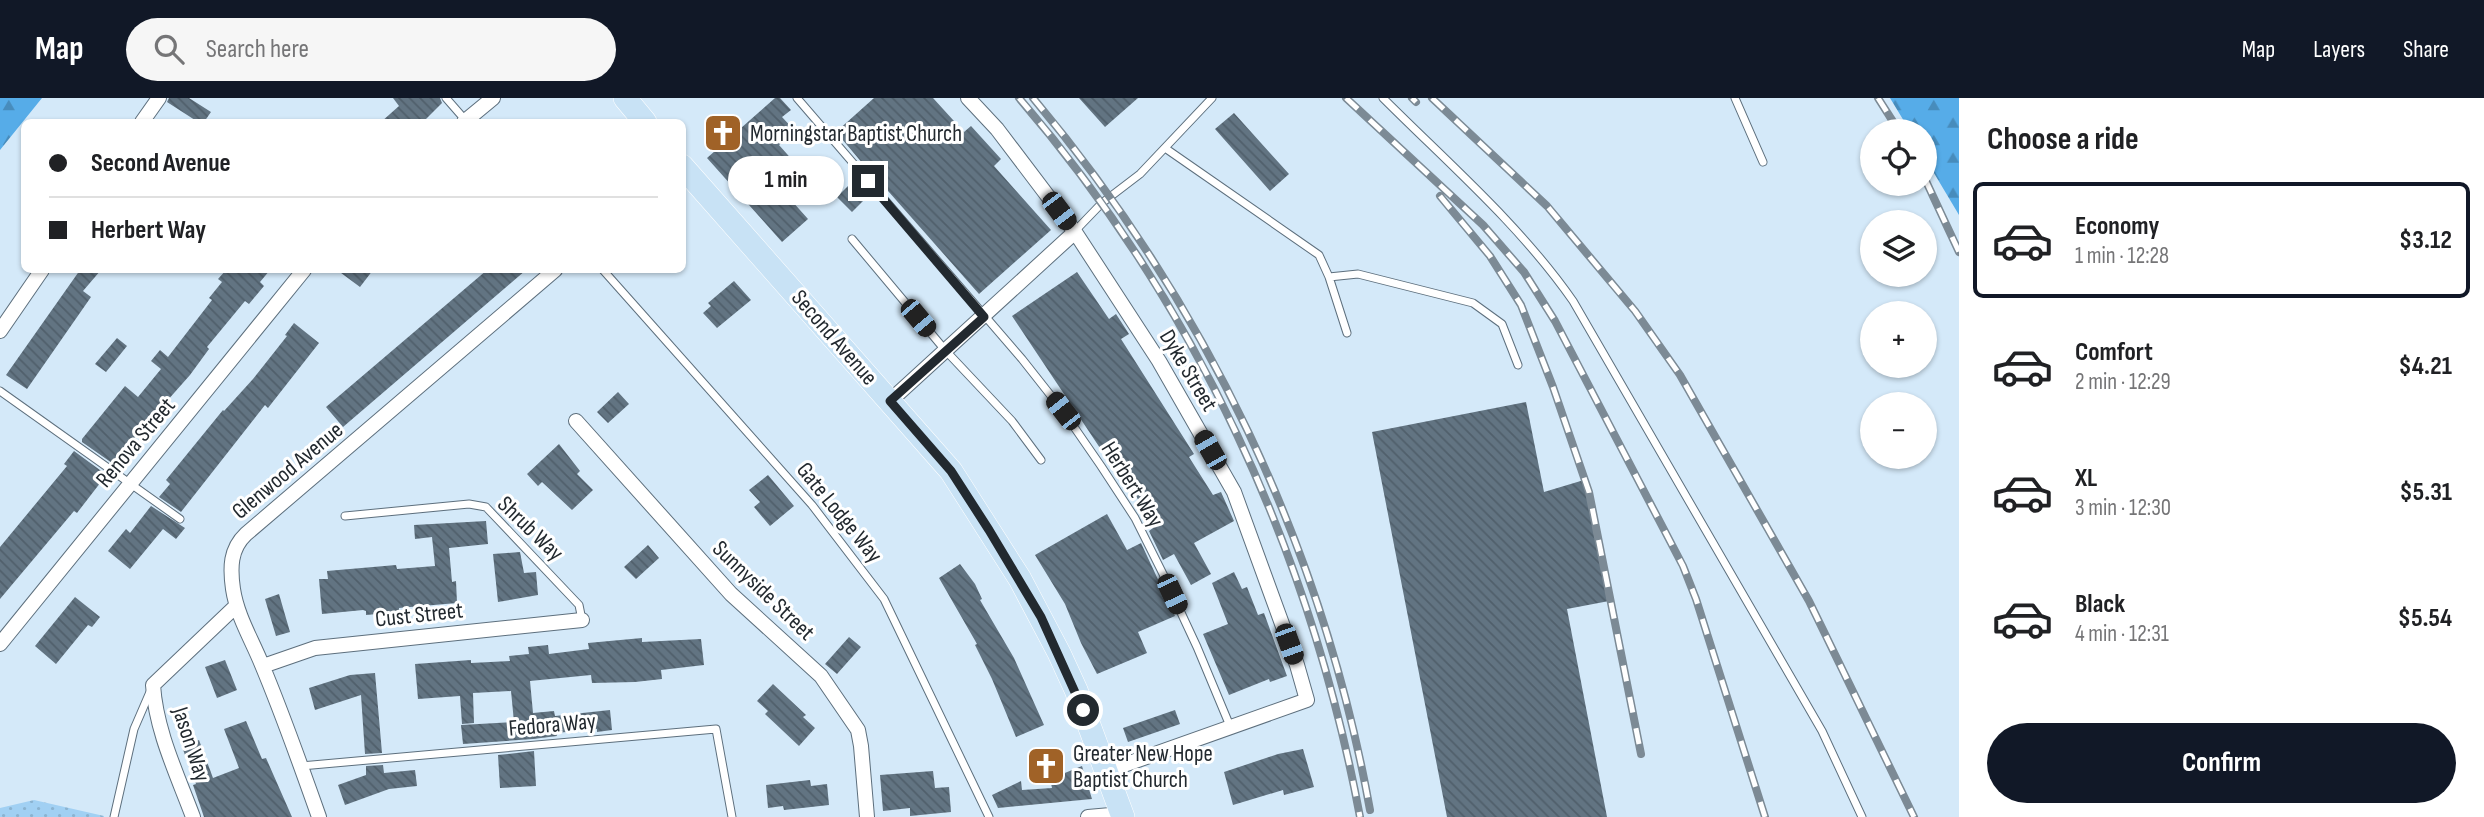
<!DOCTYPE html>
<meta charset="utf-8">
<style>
body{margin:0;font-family:"Sofia Sans Condensed",sans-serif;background:#f6f6f6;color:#202124;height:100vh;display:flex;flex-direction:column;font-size:26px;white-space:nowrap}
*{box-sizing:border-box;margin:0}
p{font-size:23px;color:#757577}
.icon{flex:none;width:38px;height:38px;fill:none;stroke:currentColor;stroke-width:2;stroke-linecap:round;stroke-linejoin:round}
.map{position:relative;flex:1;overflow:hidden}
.details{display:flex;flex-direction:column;background:#fff;width:525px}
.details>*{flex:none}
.hud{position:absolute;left:21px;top:21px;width:665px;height:154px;border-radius:10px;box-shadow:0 2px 5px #0004;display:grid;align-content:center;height:154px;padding:0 28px;background:#fff}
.controls{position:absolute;left:1860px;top:21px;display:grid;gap:14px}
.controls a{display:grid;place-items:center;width:77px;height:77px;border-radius:50%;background:#fff;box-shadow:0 2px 5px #0004;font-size:35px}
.end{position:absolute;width:32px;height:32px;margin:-16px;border:9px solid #22292f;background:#fff;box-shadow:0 0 0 4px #fff}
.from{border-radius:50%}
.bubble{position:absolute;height:49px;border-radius:24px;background:#fff;box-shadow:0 2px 5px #0004;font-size:23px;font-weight:700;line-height:49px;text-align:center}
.car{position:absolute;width:21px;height:42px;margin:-21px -10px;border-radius:9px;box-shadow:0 0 5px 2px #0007;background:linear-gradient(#222 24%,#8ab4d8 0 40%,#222 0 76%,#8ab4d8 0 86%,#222 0)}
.hud b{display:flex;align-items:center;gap:24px;height:66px;font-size:26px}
.hud b+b{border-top:2px solid #e0e0e0}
.hud i{width:18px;height:18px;background:#202124}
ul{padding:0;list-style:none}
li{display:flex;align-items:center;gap:21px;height:116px;margin:0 14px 10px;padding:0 14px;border:4px solid transparent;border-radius:10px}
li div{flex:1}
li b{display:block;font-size:26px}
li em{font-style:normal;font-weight:700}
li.selected{border-color:#111827}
li>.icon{width:63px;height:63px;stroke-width:1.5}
h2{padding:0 28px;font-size:32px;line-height:84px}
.primary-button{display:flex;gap:14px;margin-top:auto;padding:14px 28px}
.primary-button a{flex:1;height:80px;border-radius:42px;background:#111827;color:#fff;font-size:28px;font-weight:700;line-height:80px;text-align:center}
header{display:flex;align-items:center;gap:42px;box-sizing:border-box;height:98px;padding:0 35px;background:#111827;color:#fff}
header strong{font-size:33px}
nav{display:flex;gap:38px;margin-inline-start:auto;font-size:24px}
.search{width:490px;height:63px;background:#f6f6f6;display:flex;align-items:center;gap:18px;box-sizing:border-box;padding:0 24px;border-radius:38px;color:#757577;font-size:26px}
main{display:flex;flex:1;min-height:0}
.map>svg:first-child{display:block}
.forest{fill:url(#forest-firs)}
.park{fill:url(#park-dots)}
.building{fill:url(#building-back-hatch)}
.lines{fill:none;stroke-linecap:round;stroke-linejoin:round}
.service-casing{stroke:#5d6f7d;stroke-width:9}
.minor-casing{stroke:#5d6f7d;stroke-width:16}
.primary-casing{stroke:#fff;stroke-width:24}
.service{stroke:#fff;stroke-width:7}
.minor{stroke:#fff;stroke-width:14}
.primary{stroke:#c8e2f5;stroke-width:23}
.rail-casing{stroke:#7c8a95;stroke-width:8}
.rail{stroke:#fff;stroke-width:5;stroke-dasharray:16;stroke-linecap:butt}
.route{stroke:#22292f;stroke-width:9}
.labels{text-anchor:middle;stroke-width:6;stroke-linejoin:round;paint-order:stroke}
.poi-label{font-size:23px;fill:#22292f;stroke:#fff;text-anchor:start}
.street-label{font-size:23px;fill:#22292f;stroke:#fff}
</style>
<header>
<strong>Map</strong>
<div class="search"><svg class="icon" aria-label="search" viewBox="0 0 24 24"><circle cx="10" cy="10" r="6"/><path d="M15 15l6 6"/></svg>Search here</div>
<nav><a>Map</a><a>Layers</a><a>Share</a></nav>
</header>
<main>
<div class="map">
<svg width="1959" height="719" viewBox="0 0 1959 719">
<defs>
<pattern id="forest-firs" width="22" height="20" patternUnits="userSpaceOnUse" patternTransform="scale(1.75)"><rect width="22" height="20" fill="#56ace8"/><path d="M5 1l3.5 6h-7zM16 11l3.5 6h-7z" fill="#478cbc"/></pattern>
<pattern id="park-dots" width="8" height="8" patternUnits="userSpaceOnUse" patternTransform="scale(1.75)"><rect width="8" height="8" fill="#a1d0f3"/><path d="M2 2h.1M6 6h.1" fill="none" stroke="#8ab3d1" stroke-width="1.8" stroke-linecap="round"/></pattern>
<pattern id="building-back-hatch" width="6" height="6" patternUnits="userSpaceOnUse" patternTransform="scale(1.75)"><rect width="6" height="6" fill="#627482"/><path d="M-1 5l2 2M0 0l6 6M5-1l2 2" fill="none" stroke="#505f6b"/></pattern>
</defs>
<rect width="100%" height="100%" fill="#d4e9f9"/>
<path class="forest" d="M 0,0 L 42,0 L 0,52 Z
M 1890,0 L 1959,0 L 1959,117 L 1925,60 L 1925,33 L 1910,33 Z"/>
<path class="park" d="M 34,702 L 104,718 L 104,719 L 0,719 L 0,710 Z"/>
<path class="building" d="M 169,0 L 189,0 L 211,14 L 204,24 L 198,24 L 167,4 Z
M 393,0 L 440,0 L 442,5 L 423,24 L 381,24 L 399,8 Z
M 775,0 L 780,0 L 791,12 L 782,19 L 795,33 L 779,47 L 803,74 L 783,93 L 808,121 L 782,144 L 707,60 Z
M 874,0 L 933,0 L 964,34 L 971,28 L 1001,61 L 994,68 L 1051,132 L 979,196 L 881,85 L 880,86 L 836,34 Z
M 1079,0 L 1138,0 L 1105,29 Z
M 1234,15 L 1289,76 L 1270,93 L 1215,31 Z
M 857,79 L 871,95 L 852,114 L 837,99 Z
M 80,172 L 101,172 L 83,193 L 91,199 L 27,291 L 6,277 Z
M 226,172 L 270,172 L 260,184 L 264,188 L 249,206 L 245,203 L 207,249 L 209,251 L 190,277 L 112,365 L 82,344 L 82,341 L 125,288 L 138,299 L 161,271 L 151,263 L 160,252 L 168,259 L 212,202 L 209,200 L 222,184 L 218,181 Z
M 337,172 L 373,172 L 360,189 Z
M 487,172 L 526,172 L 343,329 L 326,309 Z
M 1077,174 L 1109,221 L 1116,216 L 1129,236 L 1121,241 L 1194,356 L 1189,359 L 1213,397 L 1221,394 L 1234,423 L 1194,445 L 1211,476 L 1191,487 L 1174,456 L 1163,462 L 1149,433 L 1153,430 L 1134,394 L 1108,353 L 1104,356 L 1012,218 Z
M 734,183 L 751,202 L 717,230 L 703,215 L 711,208 L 708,205 Z
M 294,225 L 319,245 L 268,310 L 265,307 L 181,414 L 159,399 L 170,386 L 166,382 L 223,312 L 224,313 L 253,281 L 287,238 L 285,237 Z
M 117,240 L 127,248 L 106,274 L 95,266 Z
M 618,294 L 629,306 L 608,325 L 597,314 Z
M 1526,304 L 1544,394 L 1584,382 L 1609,503 L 1567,511 L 1607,719 L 1447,719 L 1372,334 Z
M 559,346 L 580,373 L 577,376 L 593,392 L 572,412 L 542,384 L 538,388 L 527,376 Z
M 74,353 L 104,375 L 102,378 L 104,380 L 77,415 L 74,413 L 0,501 L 0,449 L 67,368 L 64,366 Z
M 768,377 L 794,408 L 770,428 L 754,409 L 760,404 L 749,392 Z
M 151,408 L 185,430 L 176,441 L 163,431 L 130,471 L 108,453 L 126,431 L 130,435 Z
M 1107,416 L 1127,452 L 1141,445 L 1175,518 L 1138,534 L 1147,555 L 1097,576 L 1081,545 L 1065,506 L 1035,457 Z
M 486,423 L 488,446 L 449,450 L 452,484 L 456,483 L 457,505 L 399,510 L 399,514 L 366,517 L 366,513 L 363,512 L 322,516 L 319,481 L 328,481 L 327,473 L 396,467 L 397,471 L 435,468 L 432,439 L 415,441 L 414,427 Z
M 648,447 L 659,460 L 636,481 L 624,469 Z
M 520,454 L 524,475 L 536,474 L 538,497 L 498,504 L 493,456 Z
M 960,466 L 975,486 L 982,501 L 980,502 L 1014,560 L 1044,627 L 1016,639 L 992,581 L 975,547 L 977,546 L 939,480 Z
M 1234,474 L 1242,491 L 1247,489 L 1258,517 L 1264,515 L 1287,578 L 1270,584 L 1269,581 L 1229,597 L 1203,536 L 1228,526 L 1212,485 Z
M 279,496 L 290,534 L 276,538 L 265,501 Z
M 75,499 L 100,519 L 92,529 L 88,527 L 56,566 L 35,548 Z
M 849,539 L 861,549 L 837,576 L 825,566 Z
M 642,540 L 642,544 L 701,541 L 704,567 L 661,572 L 662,581 L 635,584 L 592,585 L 591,577 L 530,583 L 533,615 L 554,613 L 555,618 L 610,612 L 612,632 L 597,634 L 597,631 L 556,635 L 557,638 L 533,641 L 463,646 L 461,627 L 514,624 L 511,593 L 473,595 L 474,625 L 462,626 L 460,598 L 418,601 L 415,566 L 471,562 L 471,565 L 510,563 L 509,558 L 529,556 L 528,549 L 548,547 L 549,556 L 589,551 L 588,545 Z
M 225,562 L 237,592 L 217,600 L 205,569 Z
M 375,575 L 382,655 L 365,656 L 361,597 L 315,612 L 309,590 L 350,577 Z
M 773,586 L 806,617 L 803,619 L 815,630 L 799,648 L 765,616 L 768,613 L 757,603 Z
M 1175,612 L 1180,626 L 1128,644 L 1123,630 Z
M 246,623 L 262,661 L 266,660 L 292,719 L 204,719 L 193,687 L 196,686 L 182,649 L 199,642 L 213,680 L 239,670 L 224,631 Z
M 1303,651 L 1314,689 L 1284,697 L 1283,692 L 1233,707 L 1224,674 L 1278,656 Z
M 534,653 L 536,688 L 500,690 L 498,657 Z
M 383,667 L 384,675 L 415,672 L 417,688 L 389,691 L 345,707 L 338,687 L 366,677 L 366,668 Z
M 1082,668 L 1092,701 L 998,710 L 992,697 L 1021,683 L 1022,692 L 1052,690 L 1050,681 Z
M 933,673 L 935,690 L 949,689 L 951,714 L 910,718 L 910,710 L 883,713 L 880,677 Z
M 810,682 L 811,688 L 827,686 L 829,707 L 784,712 L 783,708 L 768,710 L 766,687 Z"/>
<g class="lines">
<defs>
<path id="service" d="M 446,0 L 467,24
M 797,0 L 1022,261 L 1063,313 L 1101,368 L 1135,420 L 1163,476 L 1197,549 L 1230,628
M 1383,0 C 1449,66 1520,127 1573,203 L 1822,633 L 1862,719
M 1735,0 L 1763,64
M 1165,50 L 1319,157 L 1329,179 L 1347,235
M 1075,133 L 1102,105 L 1140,76 L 1212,0
M 852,141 L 945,252 L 1012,323 L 1041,362
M 603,172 L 812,407 L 884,501 L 989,719
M 1329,179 L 1358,176 L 1473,205 L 1502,226 L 1518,267
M 0,293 L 180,421
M 345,418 L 469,406 L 486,409 L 579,507 L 582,522
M 301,668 L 716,631 L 732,719
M 114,719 L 134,631 L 150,594"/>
<path id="minor" d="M 968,0 L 997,31 L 1075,134 L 1159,263 L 1234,394 L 1297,567 L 1307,602 L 1107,673
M 142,24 L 159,0
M 464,24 L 493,0
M 0,233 L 42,172
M 890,303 L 1075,134
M 576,323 L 731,496 L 821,578 L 858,632 L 861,648 L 867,719
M 0,546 L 304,172
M 263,568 L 315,550 L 582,522
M 193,719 C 177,676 156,633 153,587 L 236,508
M 319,719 C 301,668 283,617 262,567 C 252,542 237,518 233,491 C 230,470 230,451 246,436 L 555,172
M 1088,719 L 1122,716"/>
<path id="primary" d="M 625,0 L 645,24
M 682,68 L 951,373 L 1020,481 L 1059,555 L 1076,592 L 1123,719"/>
</defs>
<use href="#service" class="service-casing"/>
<use href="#minor" class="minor-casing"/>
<use href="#primary" class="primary-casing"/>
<use href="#service" class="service"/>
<use href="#minor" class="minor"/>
<use href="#primary" class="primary"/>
<defs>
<path id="rail" d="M 1019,0 C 1195,204 1311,455 1360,719
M 1033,0 C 1205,204 1323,450 1370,712
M 1346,0 L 1483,127 L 1524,174 L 1555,223 L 1683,468 L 1696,501 L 1765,719
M 1412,0 L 1416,4
M 1432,0 L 1547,108 L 1635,213 L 1680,277 L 1809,503 L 1914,719
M 1878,0 L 1899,33
M 1925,81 L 1959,154
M 1440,98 L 1490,158 L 1521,207 L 1553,289 L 1589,394 L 1641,656"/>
</defs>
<use href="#rail" class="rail-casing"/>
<use href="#rail" class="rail"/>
</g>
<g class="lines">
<path class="route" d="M 868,83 L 984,219 L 890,303 L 951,373 L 989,432 L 1041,519 L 1083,612"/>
</g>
<defs>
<symbol id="church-square" viewBox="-11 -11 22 22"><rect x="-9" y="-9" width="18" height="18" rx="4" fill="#a06227" stroke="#fff"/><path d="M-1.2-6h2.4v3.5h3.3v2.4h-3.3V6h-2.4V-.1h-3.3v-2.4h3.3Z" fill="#fff"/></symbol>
</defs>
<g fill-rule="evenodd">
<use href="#church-square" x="701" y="13" width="44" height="44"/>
<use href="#church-square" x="1024" y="646" width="44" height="44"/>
</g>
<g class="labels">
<g class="poi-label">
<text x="750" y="43">Morningstar Baptist Church</text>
<text x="1073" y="663">Greater New Hope<tspan x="1073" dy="26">Baptist Church</tspan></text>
</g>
<g class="street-label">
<text transform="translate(835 239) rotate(49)" y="8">Second Avenue</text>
<text transform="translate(1189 272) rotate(59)" y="8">Dyke Street</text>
<text transform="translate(135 344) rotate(-50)" y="8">Renova Street</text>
<text transform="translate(287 372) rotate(-40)" y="8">Glenwood Avenue</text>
<text transform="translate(1133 386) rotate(58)" y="8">Herbert Way</text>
<text transform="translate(840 414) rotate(51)" y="8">Gate Lodge Way</text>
<text transform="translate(531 430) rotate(44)" y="8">Shrub Way</text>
<text transform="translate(764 492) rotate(44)" y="8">Sunnyside Street</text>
<text transform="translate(419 516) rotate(-6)" y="8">Cust Street</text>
<text transform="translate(552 626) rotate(-5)" y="8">Fedora Way</text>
<text transform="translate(192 646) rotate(72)" y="8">Jason Way</text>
</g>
</g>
</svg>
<div class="controls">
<a><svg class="icon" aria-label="locate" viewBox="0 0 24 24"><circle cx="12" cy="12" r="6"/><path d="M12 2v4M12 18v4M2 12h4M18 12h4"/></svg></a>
<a><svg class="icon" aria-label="layers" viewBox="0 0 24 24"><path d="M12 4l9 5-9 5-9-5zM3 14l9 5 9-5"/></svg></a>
<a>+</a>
<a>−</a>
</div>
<i class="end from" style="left:1083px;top:612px"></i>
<i class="end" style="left:868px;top:83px"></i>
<div class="bubble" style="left:728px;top:58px;width:116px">1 min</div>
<i class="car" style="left:1059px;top:113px;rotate:143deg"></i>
<i class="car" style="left:918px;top:220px;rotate:140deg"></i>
<i class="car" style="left:1063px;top:313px;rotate:322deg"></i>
<i class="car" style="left:1210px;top:352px;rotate:330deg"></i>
<i class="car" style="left:1172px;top:496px;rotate:155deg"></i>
<i class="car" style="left:1289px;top:546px;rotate:160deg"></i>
<div class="hud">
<b><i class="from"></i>Second Avenue</b>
<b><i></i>Herbert Way</b>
</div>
</div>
<section class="details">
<h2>Choose a ride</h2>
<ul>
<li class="selected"><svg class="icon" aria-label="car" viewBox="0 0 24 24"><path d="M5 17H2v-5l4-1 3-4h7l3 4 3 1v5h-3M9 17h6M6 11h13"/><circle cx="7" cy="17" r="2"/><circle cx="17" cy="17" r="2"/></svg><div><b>Economy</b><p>1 min · 12:28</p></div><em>$3.12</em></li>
<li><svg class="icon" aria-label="car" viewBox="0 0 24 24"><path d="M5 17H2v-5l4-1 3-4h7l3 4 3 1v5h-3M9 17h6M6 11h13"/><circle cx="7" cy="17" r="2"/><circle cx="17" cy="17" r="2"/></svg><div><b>Comfort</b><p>2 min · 12:29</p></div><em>$4.21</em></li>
<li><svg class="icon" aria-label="car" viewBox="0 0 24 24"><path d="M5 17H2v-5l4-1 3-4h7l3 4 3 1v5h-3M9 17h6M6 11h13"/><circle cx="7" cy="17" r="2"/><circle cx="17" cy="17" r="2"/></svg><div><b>XL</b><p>3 min · 12:30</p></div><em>$5.31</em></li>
<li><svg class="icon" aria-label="car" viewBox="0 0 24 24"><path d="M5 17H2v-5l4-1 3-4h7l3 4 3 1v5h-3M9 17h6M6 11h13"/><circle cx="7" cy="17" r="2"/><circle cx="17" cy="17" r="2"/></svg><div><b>Black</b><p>4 min · 12:31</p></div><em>$5.54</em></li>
</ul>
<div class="primary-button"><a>Confirm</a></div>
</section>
</main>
